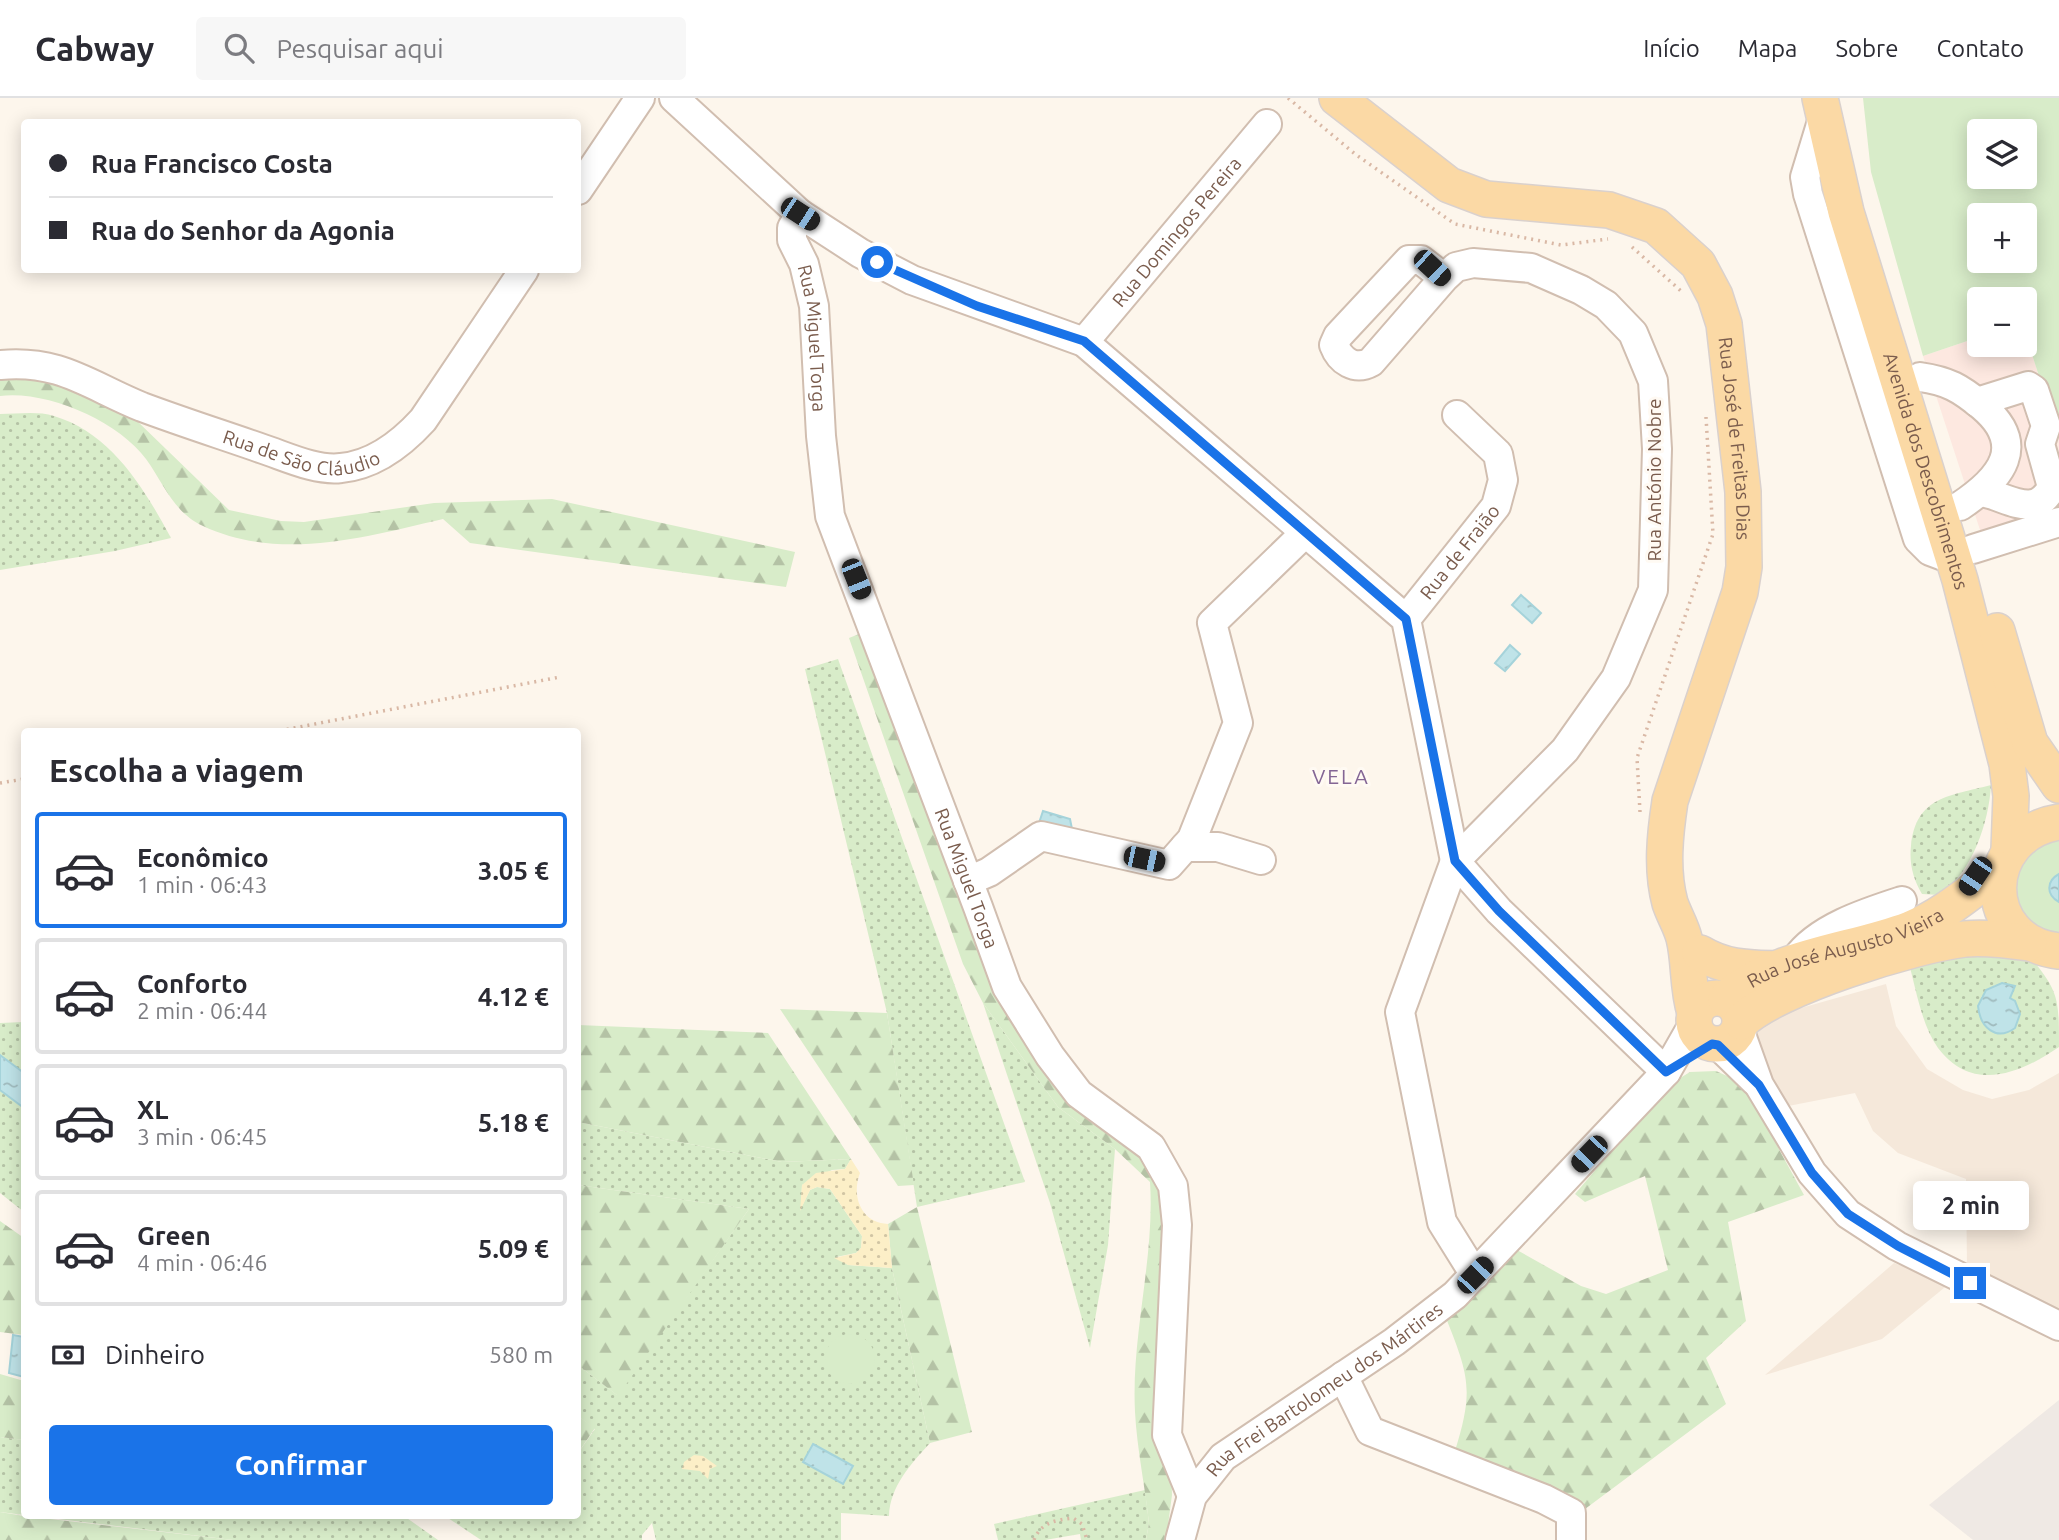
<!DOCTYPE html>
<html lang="pt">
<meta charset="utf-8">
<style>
body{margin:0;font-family:Ubuntu,sans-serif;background:#f7f7f7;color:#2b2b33;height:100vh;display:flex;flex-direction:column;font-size:26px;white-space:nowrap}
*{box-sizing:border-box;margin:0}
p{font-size:23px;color:#7c7c81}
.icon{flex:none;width:38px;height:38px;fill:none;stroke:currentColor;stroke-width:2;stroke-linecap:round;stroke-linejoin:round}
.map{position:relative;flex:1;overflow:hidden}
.drawer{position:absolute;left:21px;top:630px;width:560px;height:791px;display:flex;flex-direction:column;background:#fff;border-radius:7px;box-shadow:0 4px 18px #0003}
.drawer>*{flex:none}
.guide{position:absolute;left:21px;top:21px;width:560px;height:154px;border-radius:7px;box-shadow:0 4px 18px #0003;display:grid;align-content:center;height:154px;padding:0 28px;background:#fff}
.tools{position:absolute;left:1967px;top:21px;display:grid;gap:14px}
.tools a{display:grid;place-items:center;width:70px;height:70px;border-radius:7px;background:#fff;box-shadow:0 4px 18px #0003;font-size:35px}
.end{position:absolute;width:32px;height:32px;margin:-16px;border:9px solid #1a73e8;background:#fff;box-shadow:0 0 0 4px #fff}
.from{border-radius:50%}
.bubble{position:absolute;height:49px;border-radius:7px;background:#fff;box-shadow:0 4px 18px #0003;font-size:23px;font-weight:700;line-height:49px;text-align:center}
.car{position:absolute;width:21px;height:42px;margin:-21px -10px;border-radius:9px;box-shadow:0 0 5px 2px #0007;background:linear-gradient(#222 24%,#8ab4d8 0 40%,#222 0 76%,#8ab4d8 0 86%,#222 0)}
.guide b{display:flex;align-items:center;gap:24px;height:66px;font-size:26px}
.guide b+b{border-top:2px solid #e1e1e2}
.guide i{width:18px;height:18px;background:#2b2b33}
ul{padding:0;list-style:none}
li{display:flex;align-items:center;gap:21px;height:116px;margin:0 14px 10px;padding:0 14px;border:4px solid #e1e1e2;border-radius:7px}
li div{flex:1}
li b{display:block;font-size:26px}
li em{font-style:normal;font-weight:700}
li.selected{border-color:#1a73e8}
li>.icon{width:63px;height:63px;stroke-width:1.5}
h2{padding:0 28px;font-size:32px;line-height:84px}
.pay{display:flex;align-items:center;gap:18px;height:77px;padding:0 28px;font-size:26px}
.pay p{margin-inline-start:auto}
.button{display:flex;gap:14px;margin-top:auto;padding:14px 28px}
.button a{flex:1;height:80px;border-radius:7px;background:#1a73e8;color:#fff;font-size:28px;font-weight:700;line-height:80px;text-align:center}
header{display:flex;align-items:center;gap:42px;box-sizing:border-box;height:98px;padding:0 35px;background:#fff;border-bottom:2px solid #e1e1e2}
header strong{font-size:33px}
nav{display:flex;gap:38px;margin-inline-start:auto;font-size:24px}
.search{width:490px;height:63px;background:#f7f7f7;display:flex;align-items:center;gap:18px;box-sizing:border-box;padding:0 24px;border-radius:7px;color:#7c7c81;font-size:26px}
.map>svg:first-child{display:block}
.residential{fill:#f5e8da}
.commercial{fill:#fde8e0}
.industrial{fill:#efe9e4}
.grass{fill:url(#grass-dots);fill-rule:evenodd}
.forest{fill:url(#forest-firs)}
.sand{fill:url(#sand-dots)}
.green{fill:#d8ecc9;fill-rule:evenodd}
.water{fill:url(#water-ripples);stroke:#a5d3da;stroke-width:2}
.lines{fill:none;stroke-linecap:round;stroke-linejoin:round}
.minor-casing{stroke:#d1beb0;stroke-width:32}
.major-casing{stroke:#dad1cd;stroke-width:38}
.path{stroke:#d9b8a5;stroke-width:3.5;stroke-dasharray:2 5;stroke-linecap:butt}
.minor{stroke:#fff;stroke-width:28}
.major{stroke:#fbd9a5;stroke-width:35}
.route{stroke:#1a73e8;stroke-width:9}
.labels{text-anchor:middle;stroke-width:6;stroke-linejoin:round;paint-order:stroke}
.street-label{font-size:19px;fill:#7a5c4d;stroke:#fffaf3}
.neighbourhood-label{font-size:21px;letter-spacing:2px;fill:#846695;stroke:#fffaf3}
</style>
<header>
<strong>Cabway</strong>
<div class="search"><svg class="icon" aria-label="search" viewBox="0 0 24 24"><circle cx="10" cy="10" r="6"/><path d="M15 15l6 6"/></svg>Pesquisar aqui</div>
<nav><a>Início</a><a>Mapa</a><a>Sobre</a><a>Contato</a></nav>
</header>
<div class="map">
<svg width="2059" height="1442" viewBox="0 0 2059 1442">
<defs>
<pattern id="grass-dots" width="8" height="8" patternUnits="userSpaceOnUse" patternTransform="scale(1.75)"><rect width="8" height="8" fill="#d8ecc9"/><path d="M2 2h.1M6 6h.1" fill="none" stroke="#b4c2a5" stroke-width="1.8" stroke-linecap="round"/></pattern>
<pattern id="forest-firs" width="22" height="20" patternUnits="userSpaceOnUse" patternTransform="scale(1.75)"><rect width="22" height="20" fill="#d8ecc9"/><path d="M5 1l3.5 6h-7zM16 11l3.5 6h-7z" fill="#b4c2a5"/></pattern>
<pattern id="sand-dots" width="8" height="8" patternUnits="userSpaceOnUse" patternTransform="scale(1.75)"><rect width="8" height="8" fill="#fcefc7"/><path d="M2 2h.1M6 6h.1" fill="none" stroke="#d1c5a4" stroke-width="1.8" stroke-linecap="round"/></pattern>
<pattern id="water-ripples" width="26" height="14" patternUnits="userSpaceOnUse" patternTransform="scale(1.75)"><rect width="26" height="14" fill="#bfe3e8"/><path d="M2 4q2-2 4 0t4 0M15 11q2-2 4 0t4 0" fill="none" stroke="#a0bbbe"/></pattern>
</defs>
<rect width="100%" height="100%" fill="#fdf6ec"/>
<path class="residential" d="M 1886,886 L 1896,928 L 1927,971 L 1963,992 L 1992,1001 L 2029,992 L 2059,975 L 2059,1213 L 1967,1168 L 1966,1081 L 1898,1055 L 1873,1033 L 1855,995 L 1778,1010 L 1752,937 L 1755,923 Z
M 1894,1165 L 1950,1185 L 1882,1241 L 1765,1277 Z"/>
<path class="commercial" d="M 2025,235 L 2059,340 L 2059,413 L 1982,438 L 1923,258 L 1979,239 L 1979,247 L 2025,247 Z"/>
<path class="industrial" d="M 2059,1302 L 2059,1442 L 1973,1442 L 1929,1407 Z"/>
<path class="grass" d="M 0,316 C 17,316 38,313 54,318 C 111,335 144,390 171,440 L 115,453 L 0,472 Z
M 838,561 L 1025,1084 L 917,1109 L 887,915 L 805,571 Z
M 1991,687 C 1989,724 1972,775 1940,797 L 1922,796 C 1913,781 1909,765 1911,748 C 1916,698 1950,698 1991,687 Z
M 2026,854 C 2059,893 2059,898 2059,949 C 2021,975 1973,996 1938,950 C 1921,926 1916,890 1908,862 ZM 1995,887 L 2015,888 L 2010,900 L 1981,899 Z
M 983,905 L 1058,1009 L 1115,1051 L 1108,1147 L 1090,1250 L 1050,1105 Z
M 24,924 L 24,975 L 0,957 L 0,925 Z
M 0,992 L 24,1010 L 24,1114 L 0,1095 Z
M 578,1024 L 782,1064 L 851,1061 L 845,1071 L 832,1072 L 802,1087 L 801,1110 L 810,1092 L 817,1089 L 830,1091 L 862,1138 L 861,1150 L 856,1155 L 836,1159 L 848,1167 L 892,1170 L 930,1345 C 911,1366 890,1388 889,1418 L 841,1415 L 841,1442 L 656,1442 L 652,1425 L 642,1437 L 642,1442 L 481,1442 L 445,1418 L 578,1418 L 578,1355 L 595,1331 L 578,1318 L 578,1267 L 617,1297 L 749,1111 L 578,1087 Z
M 0,1339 L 24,1342 L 24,1417 L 0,1414 Z
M 1145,1392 L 1149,1425 L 1146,1442 L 1081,1442 L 1080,1436 L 1045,1442 L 998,1442 L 994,1426 Z
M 33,1418 L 404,1418 L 438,1442 L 233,1442 Z"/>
<path class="forest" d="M 12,279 L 48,281 L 87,295 L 135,321 L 229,412 L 281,423 L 304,424 L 434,405 L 552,401 L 795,454 L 786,489 L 470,445 L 443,421 C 365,439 280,464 203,428 C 173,414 164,386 146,361 C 118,323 47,292 0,298 L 0,280 Z
M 869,532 L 989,870 L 1162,1073 L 1172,1397 L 1166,1442 L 1146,1442 L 1149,1425 C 1145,1388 1137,1351 1135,1314 C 1131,1237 1155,1160 1150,1084 L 1115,1051 L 1058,1009 L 983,905 L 963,866 L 849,540 Z
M 780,911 L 887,915 L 914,1087 L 898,1088 Z
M 578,927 L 768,935 L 851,1061 L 782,1064 L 578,1024 Z
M 1716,973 L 1736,982 L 1751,1000 L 1804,1097 L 1728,1124 L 1746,1223 L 1706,1260 L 1726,1306 L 1581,1414 L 1455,1353 C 1474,1292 1469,1278 1446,1220 L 1517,1152 L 1581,1188 L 1606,1196 L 1668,1172 L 1645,1078 L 1585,1104 L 1575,1096 L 1667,988 L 1690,974 Z
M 578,1087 L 749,1111 L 618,1298 L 578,1267 Z
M 917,1109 L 972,1334 L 930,1345 L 892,1170 L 888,1126 Z
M 0,1123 L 24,1140 L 24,1237 L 0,1234 Z
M 0,1276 L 24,1283 L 24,1342 L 0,1339 Z
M 578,1318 L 595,1330 L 578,1355 Z
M 0,1414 L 24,1418 L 233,1442 L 0,1442 Z"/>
<path class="sand" d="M 851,1061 L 860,1075 C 851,1098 861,1125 888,1126 L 892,1170 L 848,1167 L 834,1160 L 856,1155 L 861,1150 L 862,1138 L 830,1091 L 817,1089 L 810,1092 L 800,1113 L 802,1087 L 816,1075 L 845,1071 Z
M 694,1357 L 703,1358 L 717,1368 L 710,1371 L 708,1381 L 700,1373 L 682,1371 L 684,1364 Z"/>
<path class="green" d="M 1863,0 L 2059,0 L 2059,340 L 2025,235 L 2025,201 L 1979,201 L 1979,239 L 1923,258 L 1871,74 ZM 1979,33 L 2025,33 L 2025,79 L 1979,79 ZM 1979,117 L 2025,117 L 2025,163 L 1979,163 Z
M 2059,740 L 2059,839 L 2033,829 L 2015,804 L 2016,773 L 2035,748 Z
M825 1261a25 25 0 1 1 50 0a25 25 0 1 1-50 0Z"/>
<path class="water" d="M 1521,497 L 1541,515 L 1532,525 L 1512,507 Z
M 1510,547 L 1520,556 L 1505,573 L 1495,565 Z
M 1043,713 L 1070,721 L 1072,731 L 1038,728 Z
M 2059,776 L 2059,804 C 2046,797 2046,783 2059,776 Z
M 2002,885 L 2015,888 L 2010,900 L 2015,903 L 2020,916 L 2015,930 C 1996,944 1980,929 1978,908 L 1986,892 Z
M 0,957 L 24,975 L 24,1010 L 0,992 Z
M 13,1237 L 24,1239 L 24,1279 L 9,1275 Z
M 813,1346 L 853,1368 L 843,1386 L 803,1364 Z"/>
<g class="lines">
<defs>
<g id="minor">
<path d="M 674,0 L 800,116 L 860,155 L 912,182 L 1084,244 L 1406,521 L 1455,763"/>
<path d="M 1823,20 L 1805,79 L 1808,96 L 1918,441 L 1930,453 L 1954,462"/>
<path d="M 578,92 L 640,0"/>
<path id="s1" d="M 800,116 L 792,130 L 792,142 L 804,166 L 814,208 L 821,338 L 830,418 L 978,809 L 1007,889 L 1050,958 L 1079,996 L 1151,1049 L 1173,1088 L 1177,1127 L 1167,1337 L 1192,1398"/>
<path d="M 1444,180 L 1371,264 C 1355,273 1340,263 1334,247 L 1338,238 L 1409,162 L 1421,162 L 1444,180 L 1456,169 L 1473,165 L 1531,170 L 1581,192 L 1606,207 L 1633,235 L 1653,283 L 1657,351 L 1653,492 L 1616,580 L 1565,652 L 1455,763 L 1400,914 L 1442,1124 L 1475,1177"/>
<path id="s2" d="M 1084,244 L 1267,26"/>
<path id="s3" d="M 0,267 C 60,261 90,288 142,309 C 182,324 223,337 263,351 C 287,359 316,373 341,370 C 374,367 402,345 423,322 L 524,172"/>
<path d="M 1920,279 C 1948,283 1960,290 1982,308 C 2028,347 2002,380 1960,408"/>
<path d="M 1977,304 L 2028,288 L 2034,292 L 2046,328 L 2040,346 L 2052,389 C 2035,423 2007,398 1981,394"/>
<path d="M 1973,451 L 2059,424"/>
<path id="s4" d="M 1406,521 L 1496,408 L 1503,382 L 1498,356 L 1457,317"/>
<path d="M 1185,749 L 1218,749 L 1261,762"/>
<path d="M 1455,763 L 1499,813 L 1666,974"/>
<path d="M 968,783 L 989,774 L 1041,738 L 1169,767 L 1192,741 L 1238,625 L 1212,525 L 1305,435"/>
<path d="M 1796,861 C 1817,830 1868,814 1902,803"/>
<path d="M 1739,931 L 1759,987 L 1812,1075 L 1848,1116 L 1897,1148 L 2059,1228"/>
<path d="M 1718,947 L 1755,983"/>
<path d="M 1343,1278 L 1370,1333 L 1544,1401 L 1571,1415 L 1571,1442"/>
<path id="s5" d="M 1180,1442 L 1192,1398 L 1223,1359 L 1394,1244 L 1455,1197 L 1666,974 L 1694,925"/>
</g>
<g id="major">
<path id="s6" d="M 1337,0 L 1449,87 L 1486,101 L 1609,112 L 1656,128 L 1698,166 L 1715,198 L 1724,226 L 1743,394 L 1744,469 L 1740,494 L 1670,703 C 1665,736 1661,772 1670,805 C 1674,817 1681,828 1684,840 C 1690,864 1687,889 1695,915"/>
<path id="s7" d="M 1820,0 L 1846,114 L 1960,482 L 2007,666 L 2011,698 L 2009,751"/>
<path d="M 1997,533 L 2030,645 L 2059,687"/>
<path d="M 2059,724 C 1979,737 1978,844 2059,853"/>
<path d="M 1700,855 C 1725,870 1747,870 1776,871"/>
<circle cx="1717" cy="923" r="23"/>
<path id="s8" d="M 1726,901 C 1775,857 1850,854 1910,831 C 1943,818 1971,793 2000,772"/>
<path d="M 1741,924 C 1775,890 1915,847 1965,841 C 1986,839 2008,842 2029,845"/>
</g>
</defs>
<use href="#minor" class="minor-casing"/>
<use href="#major" class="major-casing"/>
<path class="path" d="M 1288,0 L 1355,56 L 1455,126 L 1561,147 L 1608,141
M 1632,149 L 1681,193
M 273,634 L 560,579
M 0,685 L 24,681
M 1640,714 L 1637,660 L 1713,436 L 1706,319
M 1034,1442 C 1041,1424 1056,1422 1073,1420 L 1082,1426 L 1087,1442"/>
<use href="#minor" class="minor"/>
<use href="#major" class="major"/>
</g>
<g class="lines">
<path class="route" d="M 877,164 L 977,208 L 1084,243 L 1406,521 L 1455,763 L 1499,813 L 1666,974 L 1712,946 L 1718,947 L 1759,987 L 1812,1075 L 1848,1116 L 1898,1148 L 1970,1185"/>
</g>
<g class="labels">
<g class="street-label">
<text dy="7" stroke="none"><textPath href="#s2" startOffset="144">Rua Domingos Pereira</textPath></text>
<text dy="7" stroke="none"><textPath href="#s1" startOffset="130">Rua Miguel Torga</textPath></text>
<text dy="7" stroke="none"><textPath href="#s6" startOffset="592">Rua José de Freitas Dias</textPath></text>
<text dy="7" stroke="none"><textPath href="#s3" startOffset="318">Rua de São Cláudio</textPath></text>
<text dy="7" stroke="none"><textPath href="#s7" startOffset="388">Avenida dos Descobrimentos</textPath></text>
<text transform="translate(1654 382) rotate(-90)" y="7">Rua António Nobre</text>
<text dy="7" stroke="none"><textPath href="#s4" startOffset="86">Rua de Fraião</textPath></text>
<text dy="7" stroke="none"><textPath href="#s1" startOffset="696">Rua Miguel Torga</textPath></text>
<text dy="7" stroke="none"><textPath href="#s8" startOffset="131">Rua José Augusto Vieira</textPath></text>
<text dy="7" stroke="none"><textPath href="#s5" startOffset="217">Rua Frei Bartolomeu dos Mártires</textPath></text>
</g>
<g class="neighbourhood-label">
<text x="1341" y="686">VELA</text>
</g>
</g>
</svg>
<div class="tools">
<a><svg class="icon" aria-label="layers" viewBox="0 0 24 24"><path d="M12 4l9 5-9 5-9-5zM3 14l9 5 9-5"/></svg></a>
<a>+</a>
<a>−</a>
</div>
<i class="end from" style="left:877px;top:164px"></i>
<i class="end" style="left:1970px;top:1185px"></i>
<div class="bubble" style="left:1913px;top:1083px;width:116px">2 min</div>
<i class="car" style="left:800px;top:116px;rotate:123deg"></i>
<i class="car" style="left:1432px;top:170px;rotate:133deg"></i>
<i class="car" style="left:856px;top:481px;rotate:158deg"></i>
<i class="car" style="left:1144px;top:761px;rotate:102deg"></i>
<i class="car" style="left:1975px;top:778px;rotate:214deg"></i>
<i class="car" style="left:1589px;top:1056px;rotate:224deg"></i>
<i class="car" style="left:1475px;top:1177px;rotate:44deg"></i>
<div class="guide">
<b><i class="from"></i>Rua Francisco Costa</b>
<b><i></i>Rua do Senhor da Agonia</b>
</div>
<section class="drawer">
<h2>Escolha a viagem</h2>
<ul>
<li class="selected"><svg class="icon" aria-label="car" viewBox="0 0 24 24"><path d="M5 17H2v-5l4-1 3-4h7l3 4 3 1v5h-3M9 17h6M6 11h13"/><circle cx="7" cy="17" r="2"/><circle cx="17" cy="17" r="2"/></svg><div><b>Econômico</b><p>1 min · 06:43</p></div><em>3.05 €</em></li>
<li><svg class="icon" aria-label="car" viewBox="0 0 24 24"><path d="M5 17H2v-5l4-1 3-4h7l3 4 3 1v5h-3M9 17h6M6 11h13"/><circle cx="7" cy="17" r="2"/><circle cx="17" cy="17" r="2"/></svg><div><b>Conforto</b><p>2 min · 06:44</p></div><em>4.12 €</em></li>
<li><svg class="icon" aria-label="car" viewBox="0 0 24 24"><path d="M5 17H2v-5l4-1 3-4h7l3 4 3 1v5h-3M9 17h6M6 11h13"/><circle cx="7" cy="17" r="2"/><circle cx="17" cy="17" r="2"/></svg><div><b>XL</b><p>3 min · 06:45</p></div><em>5.18 €</em></li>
<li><svg class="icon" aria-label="car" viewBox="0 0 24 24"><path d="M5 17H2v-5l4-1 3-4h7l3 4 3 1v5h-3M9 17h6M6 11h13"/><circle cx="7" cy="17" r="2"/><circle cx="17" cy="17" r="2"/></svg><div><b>Green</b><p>4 min · 06:46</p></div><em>5.09 €</em></li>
</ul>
<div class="pay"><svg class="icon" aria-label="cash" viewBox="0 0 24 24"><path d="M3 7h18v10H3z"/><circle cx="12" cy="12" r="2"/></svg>Dinheiro<p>580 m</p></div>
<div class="button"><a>Confirmar</a></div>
</section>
</div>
